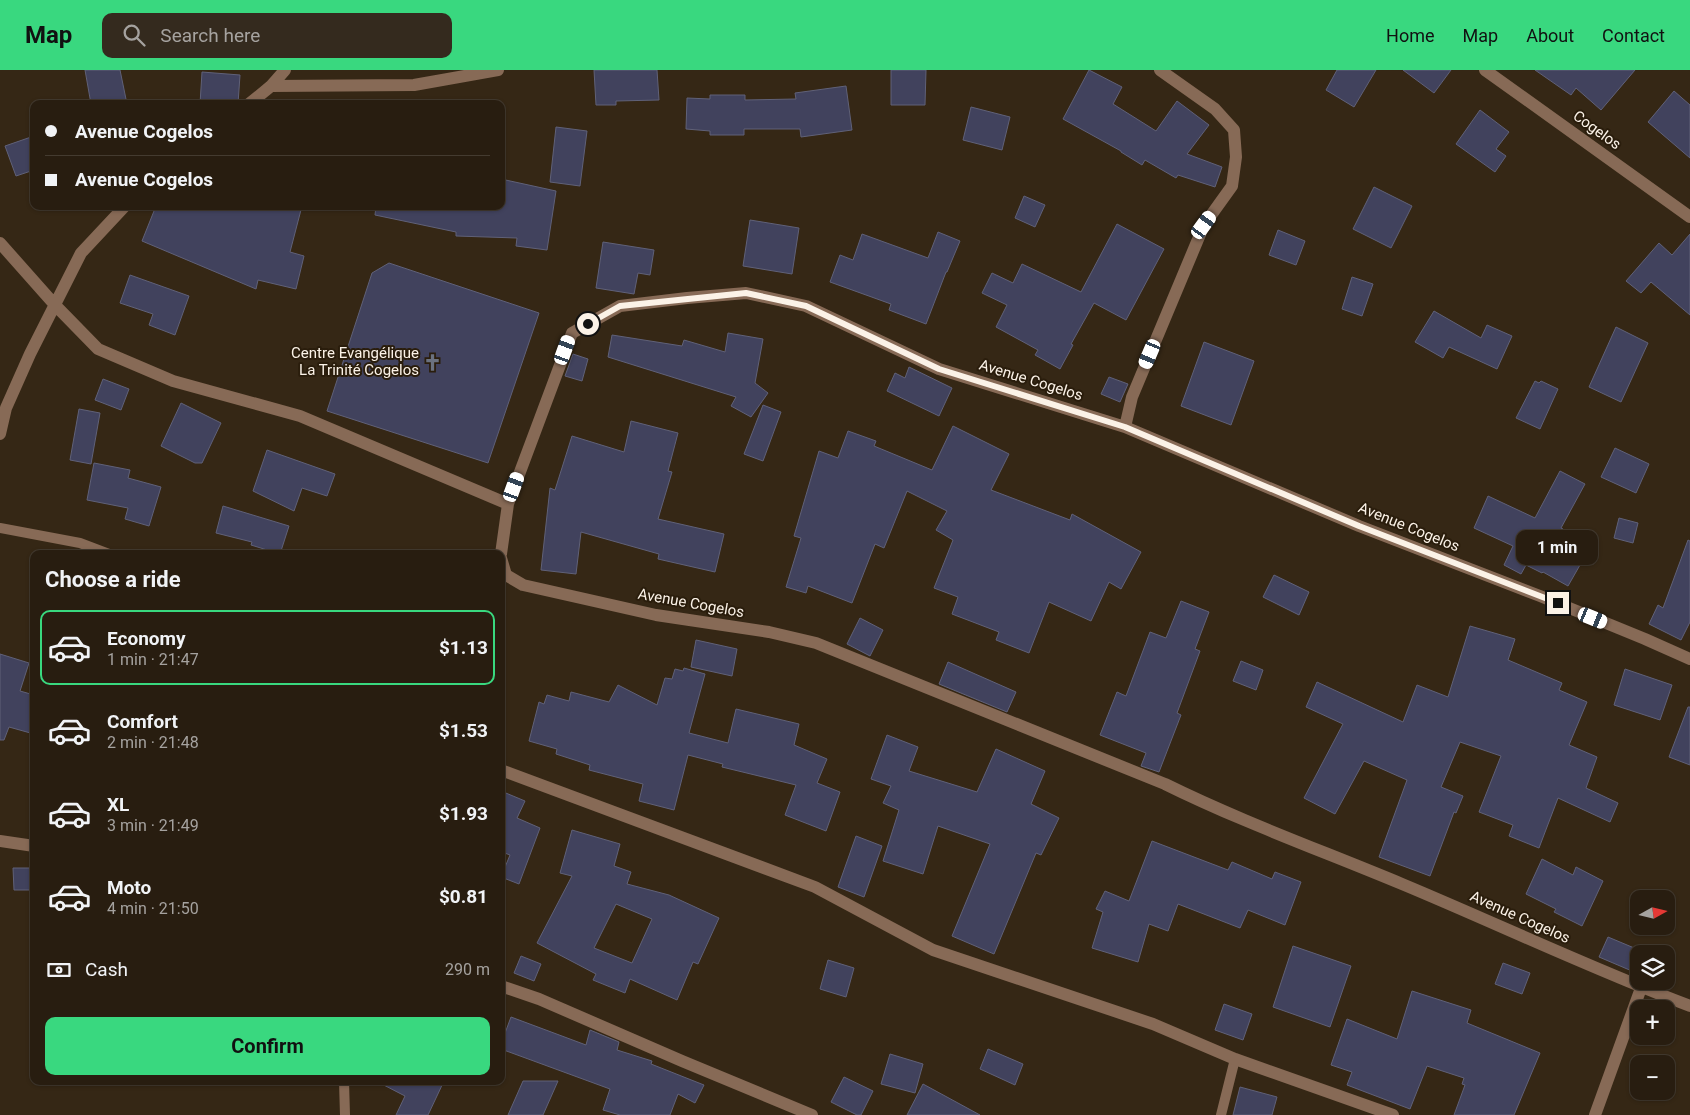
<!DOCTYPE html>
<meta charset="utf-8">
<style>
body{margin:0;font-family:Roboto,sans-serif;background:#342a1e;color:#f1f3f6;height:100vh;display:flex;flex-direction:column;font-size:19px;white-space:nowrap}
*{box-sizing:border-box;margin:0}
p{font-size:16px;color:#a5a29f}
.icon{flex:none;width:28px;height:28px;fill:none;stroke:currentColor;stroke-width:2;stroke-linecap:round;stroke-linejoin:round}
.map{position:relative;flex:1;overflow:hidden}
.side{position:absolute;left:30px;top:480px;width:475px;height:535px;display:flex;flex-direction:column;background:#281d10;border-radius:10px;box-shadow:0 1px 4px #0004,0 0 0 1px #443b30}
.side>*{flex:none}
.top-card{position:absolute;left:30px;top:30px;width:475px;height:110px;border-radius:10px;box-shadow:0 1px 4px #0004,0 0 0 1px #443b30;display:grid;align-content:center;height:110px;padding:0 15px;background:#281d10}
.needle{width:32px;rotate:82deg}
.buttons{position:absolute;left:1630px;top:820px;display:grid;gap:10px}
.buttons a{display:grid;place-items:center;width:45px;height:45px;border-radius:10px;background:#281d10;box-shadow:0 1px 4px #0004,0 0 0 1px #443b30;font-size:25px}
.end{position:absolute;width:22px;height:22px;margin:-11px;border:6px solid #fbf2e7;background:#111;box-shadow:0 0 0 2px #111}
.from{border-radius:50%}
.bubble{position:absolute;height:35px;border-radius:10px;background:#281d10;box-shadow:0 1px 4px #0004,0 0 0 1px #443b30;font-size:16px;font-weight:700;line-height:35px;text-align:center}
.car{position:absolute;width:15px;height:30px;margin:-15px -8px;border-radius:6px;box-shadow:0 0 4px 1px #0007;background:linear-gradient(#fff 24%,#345 0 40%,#fff 0 76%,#345 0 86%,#fff 0)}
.top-card b{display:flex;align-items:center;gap:18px;height:48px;font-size:19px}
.top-card b+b{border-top:1px solid #443b30}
.top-card i{width:12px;height:12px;background:#f1f3f6}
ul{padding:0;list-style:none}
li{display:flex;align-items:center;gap:15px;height:75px;margin:0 10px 8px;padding:0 5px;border:2px solid transparent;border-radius:10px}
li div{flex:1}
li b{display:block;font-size:19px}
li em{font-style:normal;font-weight:700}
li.current{border-color:#39d87f}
li>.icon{width:45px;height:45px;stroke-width:1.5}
h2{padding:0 15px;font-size:22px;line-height:60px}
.pay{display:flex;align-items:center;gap:12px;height:55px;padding:0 15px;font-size:19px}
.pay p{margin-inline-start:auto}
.action{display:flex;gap:10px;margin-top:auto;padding:10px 15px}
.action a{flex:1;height:58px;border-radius:10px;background:#39d87f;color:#111;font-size:20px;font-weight:700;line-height:58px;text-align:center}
header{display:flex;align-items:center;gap:30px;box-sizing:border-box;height:70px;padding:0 25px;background:#39d87f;color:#111}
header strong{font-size:24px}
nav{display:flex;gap:28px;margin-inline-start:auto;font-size:18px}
.search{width:350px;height:45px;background:#342a1e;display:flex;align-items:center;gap:12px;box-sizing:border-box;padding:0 18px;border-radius:10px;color:#a5a29f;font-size:19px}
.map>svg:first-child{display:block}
.building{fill:#41425d;stroke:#606178;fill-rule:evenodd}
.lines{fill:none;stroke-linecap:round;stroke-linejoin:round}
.lane{stroke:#876a56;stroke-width:10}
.street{stroke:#876a56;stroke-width:12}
.route{stroke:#fbf2e7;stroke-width:6}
.labels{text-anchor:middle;stroke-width:4;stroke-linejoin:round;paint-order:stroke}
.street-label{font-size:15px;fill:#fbf2e7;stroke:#2a1d0c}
.poi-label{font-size:15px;fill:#fbf2e7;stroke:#2a1d0c;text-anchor:end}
</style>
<header>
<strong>Map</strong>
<div class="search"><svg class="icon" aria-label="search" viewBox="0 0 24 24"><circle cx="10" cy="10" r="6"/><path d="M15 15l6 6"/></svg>Search here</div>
<nav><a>Home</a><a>Map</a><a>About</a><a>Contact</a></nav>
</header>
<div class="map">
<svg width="1690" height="1045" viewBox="0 0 1690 1045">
<rect width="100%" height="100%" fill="#352715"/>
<path class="building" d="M 85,0 L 120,0 L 127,34 L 91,34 Z
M 594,0 L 657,0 L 659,30 L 616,31 L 616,35 L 596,35 Z
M 891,0 L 926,0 L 925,35 L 891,35 Z
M 1089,0 L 1122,17 L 1113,34 L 1156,61 L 1177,31 L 1209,55 L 1187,84 L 1222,97 L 1215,117 L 1178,105 L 1176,108 L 1145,90 L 1142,95 L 1121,82 L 1121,81 L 1063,49 Z
M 1337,0 L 1376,0 L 1354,37 L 1326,20 Z
M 1403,0 L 1451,0 L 1434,23 Z
M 1535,0 L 1635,0 L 1601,40 L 1576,18 L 1571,25 Z
M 202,2 L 240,5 L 238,34 L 200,34 Z
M 846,16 L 852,60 L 801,67 L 800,59 L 744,59 L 744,65 L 710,65 L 710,61 L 686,59 L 687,28 L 710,29 L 710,25 L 745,25 L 745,30 L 796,29 L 795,23 Z
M 1674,21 L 1690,35 L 1690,88 L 1648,52 Z
M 971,37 L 1010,47 L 1002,80 L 963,70 Z
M 1480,40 L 1509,62 L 1496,79 L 1506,86 L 1495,102 L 1456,74 Z
M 556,57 L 587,61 L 580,116 L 550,112 Z
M 34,66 L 34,100 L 16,106 L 5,76 Z
M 501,109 L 556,121 L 547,180 L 516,176 L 517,168 L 456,166 L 456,162 L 375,145 L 376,136 L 501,136 Z
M 1374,117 L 1412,136 L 1391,178 L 1353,159 Z
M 1024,126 L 1045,135 L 1035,157 L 1015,148 Z
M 156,136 L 302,136 L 290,182 L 304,186 L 296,219 L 258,210 L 256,219 L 142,171 Z
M 750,150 L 799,158 L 792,204 L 743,196 Z
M 1117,154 L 1164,179 L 1126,250 L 1094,233 L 1071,274 L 1073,275 L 1060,299 L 1035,285 L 1038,280 L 996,257 L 1007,235 L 982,223 L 992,203 L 1013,213 L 1022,194 L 1081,222 Z
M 1278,160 L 1305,171 L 1296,195 L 1269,185 Z
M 938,162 L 960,171 L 947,202 L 946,202 L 926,254 L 889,240 L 891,234 L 830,212 L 840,185 L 853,190 L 862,164 L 928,188 Z
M 1690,164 L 1690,245 L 1651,212 L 1641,223 L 1626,211 L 1659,173 L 1672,185 Z
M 603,172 L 654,180 L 650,205 L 638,203 L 634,224 L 596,218 Z
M 389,193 L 539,243 L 488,393 L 327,341 L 372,203 Z
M 130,205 L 189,226 L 175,265 L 149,255 L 153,244 L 120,233 Z
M 1352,207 L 1373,214 L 1362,246 L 1342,239 Z
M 1434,241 L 1481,268 L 1487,255 L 1512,266 L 1497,299 L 1449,277 L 1443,288 L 1415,272 Z
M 1616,257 L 1648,273 L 1621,332 L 1589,317 Z
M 728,263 L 763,269 L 755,313 L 768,323 L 751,347 L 731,336 L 736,327 L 608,287 L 612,265 L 682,276 L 684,270 L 725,282 Z
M 1204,272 L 1254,291 L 1231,355 L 1181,336 Z
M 573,284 L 588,289 L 582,311 L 565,306 Z
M 909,297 L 952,318 L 939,346 L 887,321 L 895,303 L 905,308 Z
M 1109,307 L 1128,314 L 1120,332 L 1101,324 Z
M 103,309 L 129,319 L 121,340 L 95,330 Z
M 1535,311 L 1539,313 L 1541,311 L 1558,319 L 1540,359 L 1516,348 Z
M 181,333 L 221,353 L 202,393 L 195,393 L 161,376 Z
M 763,335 L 781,342 L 763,391 L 744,384 Z
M 79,339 L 100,343 L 91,394 L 70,390 Z
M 631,351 L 678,363 L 668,401 L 672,402 L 658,449 L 724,464 L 715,502 L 658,489 L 659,484 L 581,462 L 576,504 L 541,500 L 550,418 L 555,420 L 572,366 L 624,382 Z
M 953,356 L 1009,384 L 991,420 L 1070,450 L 1072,444 L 1141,482 L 1121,519 L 1109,512 L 1091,551 L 1049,532 L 1029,583 L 996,570 L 999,562 L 952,544 L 958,527 L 934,518 L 953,470 L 936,460 L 947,441 L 907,421 L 884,478 L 875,474 L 852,533 L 808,516 L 806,523 L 786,517 L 801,468 L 794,466 L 819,381 L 838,388 L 848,361 L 876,371 L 874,376 L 932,400 Z
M 1615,378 L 1649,394 L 1636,423 L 1601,407 Z
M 267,380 L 335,404 L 327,426 L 302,418 L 294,441 L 253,421 Z
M 94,393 L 130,400 L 128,408 L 161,417 L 149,456 L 125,449 L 128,438 L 87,430 Z
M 1560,401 L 1585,414 L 1561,458 L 1563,459 L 1561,465 L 1588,481 L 1568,516 L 1543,502 L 1542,503 L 1526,495 L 1521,504 L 1504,495 L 1513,476 L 1474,458 L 1488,426 L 1535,448 Z
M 223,436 L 289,456 L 280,484 L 251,475 L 252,472 L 216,463 Z
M 1619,448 L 1638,453 L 1633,473 L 1614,468 Z
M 1688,470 L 1690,471 L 1690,552 L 1681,570 L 1649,554 L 1658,535 L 1663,538 Z
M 1274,505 L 1309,522 L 1299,545 L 1263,527 Z
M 1181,531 L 1209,542 L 1195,579 L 1200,581 L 1177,643 L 1181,645 L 1159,702 L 1141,696 L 1146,683 L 1100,665 L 1117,622 L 1126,626 L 1150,562 L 1166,568 Z
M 860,548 L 883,560 L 870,586 L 847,574 Z
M 1470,556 L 1515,569 L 1508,590 L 1562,613 L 1559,620 L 1587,632 L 1569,675 L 1597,687 L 1586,718 L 1618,733 L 1610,752 L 1558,728 L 1539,778 L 1509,766 L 1513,755 L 1479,742 L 1501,686 L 1460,672 L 1441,717 L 1463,726 L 1456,743 L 1454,742 L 1430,806 L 1379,787 L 1407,710 L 1364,691 L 1335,744 L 1304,728 L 1343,654 L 1306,637 L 1317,612 L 1403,652 L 1417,615 L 1448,627 Z
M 696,570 L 737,579 L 732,606 L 691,597 Z
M 0,584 L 29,593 L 20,621 L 34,625 L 34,664 L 9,657 L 4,670 L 0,670 Z
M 1241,591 L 1263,600 L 1256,620 L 1233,611 Z
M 948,592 L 1016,622 L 1007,642 L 939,614 Z
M 684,598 L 705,604 L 689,663 L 728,673 L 736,639 L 799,654 L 794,675 L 827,689 L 817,713 L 840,722 L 826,761 L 785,745 L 796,715 L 722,697 L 723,694 L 688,685 L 674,740 L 639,731 L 643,714 L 589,700 L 590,695 L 556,684 L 557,679 L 529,671 L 539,632 L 544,634 L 547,625 L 569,631 L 571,622 L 609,632 L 618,615 L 657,635 L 665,608 L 672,609 L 675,599 L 683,601 Z
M 1625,599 L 1672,615 L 1660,650 L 1614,635 Z
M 1688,637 L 1690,637 L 1690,695 L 1669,687 Z
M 887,665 L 918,677 L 909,701 L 977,722 L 996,679 L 1045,701 L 1031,734 L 1059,748 L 1041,785 L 1036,783 L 994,884 L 952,866 L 990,774 L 938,756 L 923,804 L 883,791 L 899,740 L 883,733 L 891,716 L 871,709 Z
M 501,721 L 525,731 L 517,748 L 540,758 L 519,814 L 501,807 L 510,785 L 502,782 L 501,783 Z
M 572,760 L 620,774 L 614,796 L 631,802 L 627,814 L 669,825 L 719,848 L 698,894 L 693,892 L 677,930 L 630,909 L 625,923 L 593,910 L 596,904 L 537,873 L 572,806 L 560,803 ZM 616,834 L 652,849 L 632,893 L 594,878 Z
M 856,766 L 882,776 L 864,827 L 838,817 Z
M 1152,771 L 1228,800 L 1232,792 L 1272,809 L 1275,802 L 1301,812 L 1285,855 L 1248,840 L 1240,858 L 1178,834 L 1168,861 L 1149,854 L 1138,892 L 1092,878 L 1103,842 L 1096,839 L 1105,821 L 1129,831 Z
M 1542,789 L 1573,805 L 1576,797 L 1603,811 L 1582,856 L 1554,842 L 1556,839 L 1526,824 Z
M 13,798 L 34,798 L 34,820 L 14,820 Z
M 1608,867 L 1639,880 L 1639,904 L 1599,887 Z
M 1293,876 L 1351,896 L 1330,957 L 1273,937 Z
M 521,886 L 541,894 L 534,911 L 514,903 Z
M 828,890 L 854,898 L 846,927 L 820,919 Z
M 1503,893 L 1530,903 L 1522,924 L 1495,914 Z
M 1412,921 L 1471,940 L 1467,953 L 1540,983 L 1514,1045 L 1454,1045 L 1465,1015 L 1462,1014 L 1464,1008 L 1427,996 L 1410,1039 L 1347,1015 L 1352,1002 L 1331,995 L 1347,949 L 1397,969 Z
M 1224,934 L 1252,944 L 1243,970 L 1215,960 Z
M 511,947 L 586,975 L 590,960 L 619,972 L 617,980 L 652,991 L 651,994 L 704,1015 L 695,1033 L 678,1024 L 670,1045 L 620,1045 L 603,1040 L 610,1019 L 501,979 L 501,974 Z
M 988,979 L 1023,994 L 1015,1015 L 980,999 Z
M 890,984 L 923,994 L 915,1023 L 881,1014 Z
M 844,1007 L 873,1021 L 861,1045 L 857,1045 L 831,1032 Z
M 376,1011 L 444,1011 L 428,1045 L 396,1045 L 405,1026 Z
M 523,1011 L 558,1011 L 543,1045 L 508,1045 Z
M 923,1014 L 980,1045 L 907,1045 Z
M 1240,1017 L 1277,1027 L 1272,1045 L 1233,1045 Z"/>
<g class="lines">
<path class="lane" d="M 0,458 L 80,473 L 109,484
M 344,1011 L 345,1045
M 1221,1045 L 1235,989"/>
<path class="street" d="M 1485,0 L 1690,147
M 271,16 L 414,15 L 498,0
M 249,34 L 271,16 L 285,0
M 0,173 L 55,235 L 98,279 L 173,311 L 300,346 L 508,434
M 1125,357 L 1132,327 L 1204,155 L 1232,116 L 1236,87 L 1234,60 L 1215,39 L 1160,0
M 0,364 L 6,338 L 30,284 L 81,183 L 125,136
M 501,484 L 508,434 L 572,263 L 620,236 L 687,228 L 746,223 L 806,236 L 939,299 L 1125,357 L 1359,456 L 1540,526 L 1645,569 L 1690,589
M 501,488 L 506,505 L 523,515 L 656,545 L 769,562 L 816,573 L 1165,714 C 1242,752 1323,781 1402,814 C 1498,854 1592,899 1690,936
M 501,700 L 815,817 L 933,880 L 1153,954 L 1235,989 L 1393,1045
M 0,771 L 34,776
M 501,916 L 539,929 L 682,991 L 812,1045
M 1595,1045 L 1641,918"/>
</g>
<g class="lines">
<path class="route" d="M 588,254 L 620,236 L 746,223 L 806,236 L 939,299 L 1125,357 L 1359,456 L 1558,533"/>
</g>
<defs>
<symbol id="church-bare" viewBox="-9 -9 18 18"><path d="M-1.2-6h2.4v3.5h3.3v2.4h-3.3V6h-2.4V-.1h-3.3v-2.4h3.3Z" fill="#6b7280" stroke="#2a1d0c" stroke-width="2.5" paint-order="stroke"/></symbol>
</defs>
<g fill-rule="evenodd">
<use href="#church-bare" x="420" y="280" width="25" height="25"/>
</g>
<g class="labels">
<g class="street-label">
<text transform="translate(1597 60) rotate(36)" y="5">Cogelos</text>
<text transform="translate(1031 310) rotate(17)" y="5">Avenue Cogelos</text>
<text transform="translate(1409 457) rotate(22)" y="5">Avenue Cogelos</text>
<text transform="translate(691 533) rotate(10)" y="5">Avenue Cogelos</text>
<text transform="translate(1520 847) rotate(24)" y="5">Avenue Cogelos</text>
</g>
<g class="poi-label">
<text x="419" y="288">Centre Evangélique<tspan x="419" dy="17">La Trinité Cogelos</tspan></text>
</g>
</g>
</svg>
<div class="buttons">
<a><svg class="needle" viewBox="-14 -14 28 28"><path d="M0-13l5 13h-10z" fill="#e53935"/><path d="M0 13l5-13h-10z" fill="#a5a29f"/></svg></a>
<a><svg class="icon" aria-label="layers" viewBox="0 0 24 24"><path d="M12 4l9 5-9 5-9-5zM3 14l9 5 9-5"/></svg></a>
<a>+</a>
<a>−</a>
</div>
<i class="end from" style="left:588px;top:254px"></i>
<i class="end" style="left:1558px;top:533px"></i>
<div class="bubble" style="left:1516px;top:460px;width:82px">1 min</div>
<i class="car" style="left:1204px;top:155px;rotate:36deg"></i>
<i class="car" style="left:565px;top:280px;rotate:20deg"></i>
<i class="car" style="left:1150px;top:284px;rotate:203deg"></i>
<i class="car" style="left:514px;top:417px;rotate:20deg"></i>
<i class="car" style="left:1593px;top:548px;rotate:112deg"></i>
<div class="top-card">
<b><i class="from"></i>Avenue Cogelos</b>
<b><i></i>Avenue Cogelos</b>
</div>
<section class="side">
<h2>Choose a ride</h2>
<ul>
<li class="current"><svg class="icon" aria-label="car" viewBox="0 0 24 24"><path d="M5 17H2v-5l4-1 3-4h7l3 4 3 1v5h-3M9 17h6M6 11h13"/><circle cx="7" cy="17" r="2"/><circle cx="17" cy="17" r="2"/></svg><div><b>Economy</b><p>1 min · 21:47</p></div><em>$1.13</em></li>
<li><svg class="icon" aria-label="car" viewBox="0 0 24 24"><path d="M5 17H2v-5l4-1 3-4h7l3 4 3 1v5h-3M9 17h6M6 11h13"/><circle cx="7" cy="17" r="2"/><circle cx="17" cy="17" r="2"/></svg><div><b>Comfort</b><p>2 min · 21:48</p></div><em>$1.53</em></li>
<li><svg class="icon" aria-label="car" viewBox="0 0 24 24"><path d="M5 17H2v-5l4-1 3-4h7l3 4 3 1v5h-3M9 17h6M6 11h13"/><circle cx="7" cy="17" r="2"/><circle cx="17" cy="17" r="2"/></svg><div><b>XL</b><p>3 min · 21:49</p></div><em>$1.93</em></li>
<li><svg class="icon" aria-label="car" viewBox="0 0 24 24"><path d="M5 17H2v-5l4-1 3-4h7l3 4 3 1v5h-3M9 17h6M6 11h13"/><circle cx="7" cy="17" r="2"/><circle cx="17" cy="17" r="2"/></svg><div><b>Moto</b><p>4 min · 21:50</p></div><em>$0.81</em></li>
</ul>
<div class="pay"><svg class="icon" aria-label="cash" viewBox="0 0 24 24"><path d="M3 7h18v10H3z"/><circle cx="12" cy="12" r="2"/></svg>Cash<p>290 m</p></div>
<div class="action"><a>Confirm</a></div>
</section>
</div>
